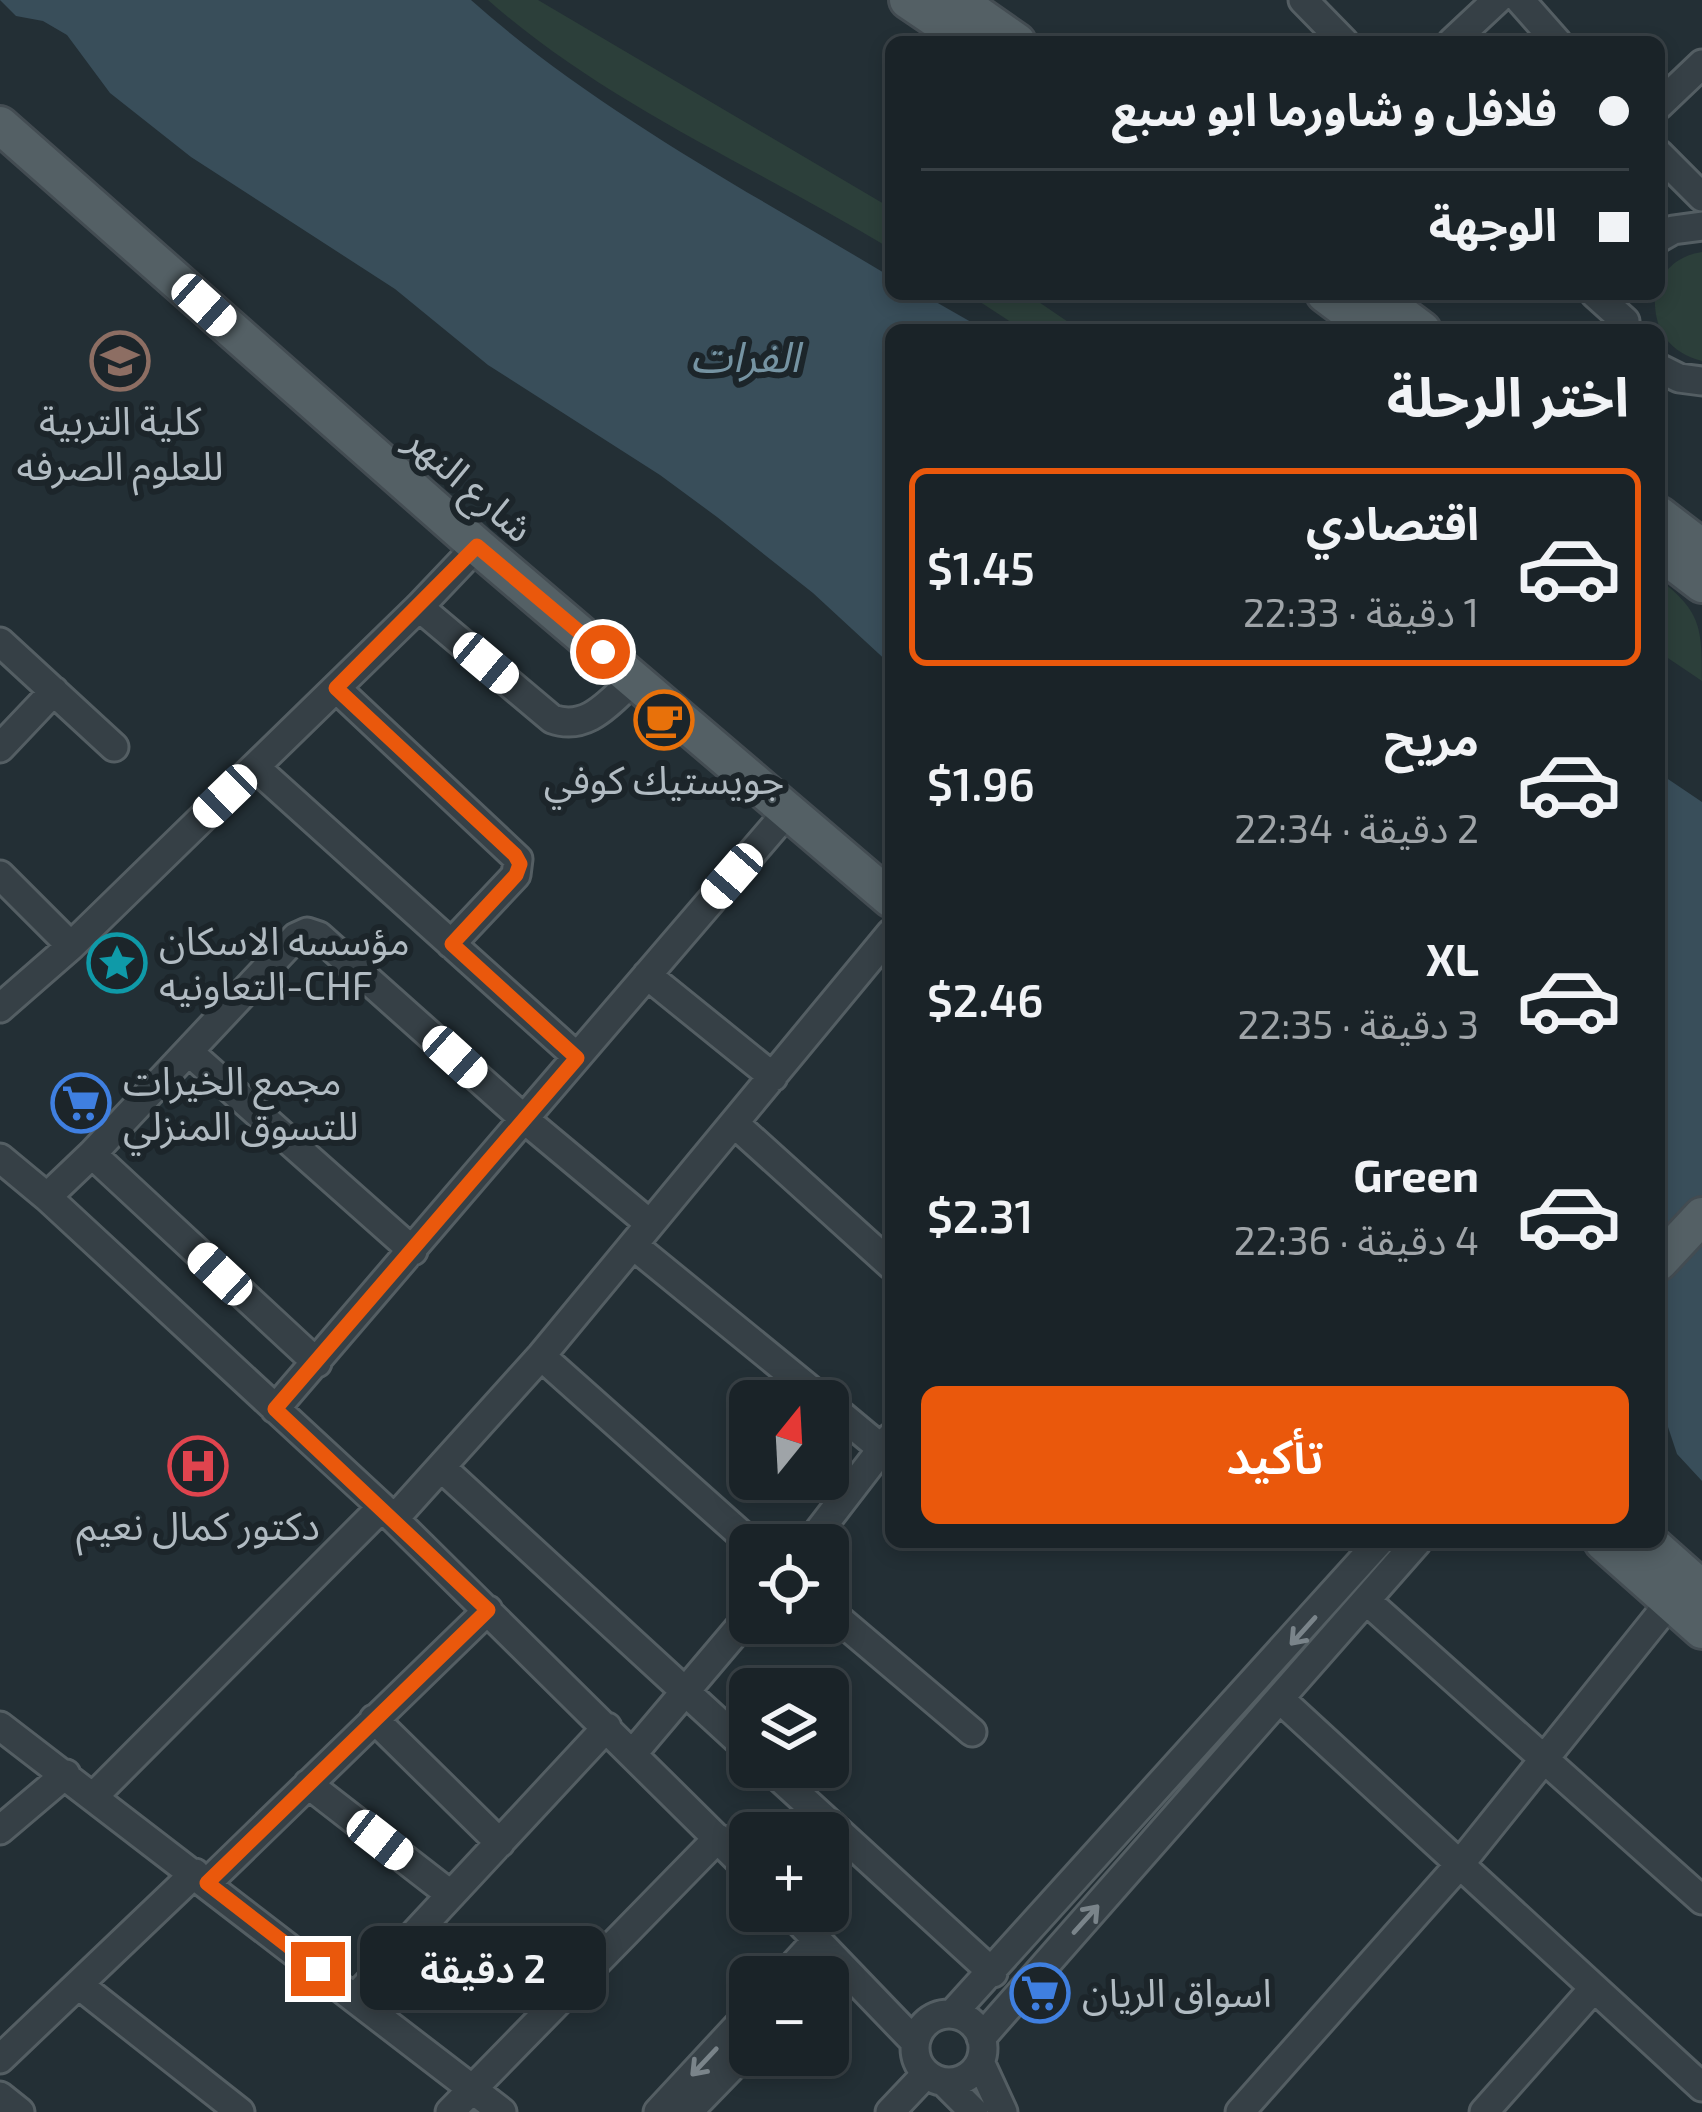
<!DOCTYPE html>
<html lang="ar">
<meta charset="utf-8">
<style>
body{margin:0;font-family:"Exo 2","Noto Sans Arabic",sans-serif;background:#272f34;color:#f1f3f6;direction:rtl;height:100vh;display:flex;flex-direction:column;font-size:45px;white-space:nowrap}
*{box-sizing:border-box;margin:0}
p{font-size:39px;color:#9fa4a8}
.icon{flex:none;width:66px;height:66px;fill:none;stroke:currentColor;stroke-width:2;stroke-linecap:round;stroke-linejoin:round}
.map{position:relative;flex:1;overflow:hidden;direction:ltr}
.sheet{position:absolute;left:885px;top:324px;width:780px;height:1224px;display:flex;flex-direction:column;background:#1a2328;border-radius:18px;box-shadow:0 6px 18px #0003,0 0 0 3px #384045;direction:rtl}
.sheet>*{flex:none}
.top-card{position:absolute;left:885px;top:36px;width:780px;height:264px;border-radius:18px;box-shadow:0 6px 18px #0003,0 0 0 3px #384045;direction:rtl;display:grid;align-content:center;height:264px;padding:0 36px;background:#1a2328}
.needle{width:78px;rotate:18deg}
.fabs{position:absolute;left:729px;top:1380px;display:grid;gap:24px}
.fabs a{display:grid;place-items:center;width:120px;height:120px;border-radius:18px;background:#1a2328;box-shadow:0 6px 18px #0003,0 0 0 3px #384045;font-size:60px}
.end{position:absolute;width:54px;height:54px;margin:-27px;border:15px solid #ea580c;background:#fff;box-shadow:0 0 0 6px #fff}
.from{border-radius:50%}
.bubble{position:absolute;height:84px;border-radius:18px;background:#1a2328;box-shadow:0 6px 18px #0003,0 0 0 3px #384045;font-size:39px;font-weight:600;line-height:84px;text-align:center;direction:rtl}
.car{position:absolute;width:36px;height:72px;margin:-36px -18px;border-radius:15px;box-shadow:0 0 9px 3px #0007;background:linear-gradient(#fff 24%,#345 0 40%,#fff 0 76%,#345 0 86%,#fff 0)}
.top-card b{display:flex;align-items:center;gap:42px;height:114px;font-size:45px}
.top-card b+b{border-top:3px solid #384045}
.top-card i{width:30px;height:30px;background:#f1f3f6}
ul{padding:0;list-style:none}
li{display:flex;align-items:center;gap:36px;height:198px;margin:0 24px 18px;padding:0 12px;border:6px solid transparent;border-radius:18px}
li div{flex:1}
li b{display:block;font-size:45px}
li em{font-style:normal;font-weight:600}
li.on{border-color:#ea580c}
li>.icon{width:108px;height:108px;stroke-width:1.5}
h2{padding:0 36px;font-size:54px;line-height:144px}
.action{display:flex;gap:24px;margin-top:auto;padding:24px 36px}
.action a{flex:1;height:138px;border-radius:18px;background:#ea580c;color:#fff;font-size:48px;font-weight:600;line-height:138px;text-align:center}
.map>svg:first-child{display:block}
.green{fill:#2c3f3a}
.water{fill:#394e5a}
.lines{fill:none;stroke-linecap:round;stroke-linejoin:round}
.minor-casing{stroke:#545e63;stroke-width:33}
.major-casing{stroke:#434c52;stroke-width:42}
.minor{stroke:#364046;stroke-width:27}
.major{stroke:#546065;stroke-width:36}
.oneway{stroke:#7a848a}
.route{stroke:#ea580c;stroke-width:15}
.labels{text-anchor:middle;stroke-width:12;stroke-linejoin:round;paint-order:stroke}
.poi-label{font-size:39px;fill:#b1bbc2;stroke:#1c252a}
.street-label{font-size:39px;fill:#b1bbc2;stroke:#1c252a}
.water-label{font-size:42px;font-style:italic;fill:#7593a2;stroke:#1c252a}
</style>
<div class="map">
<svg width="1702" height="2112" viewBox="0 0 1702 2112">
<rect width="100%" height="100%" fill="#232f35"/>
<path class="green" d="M 488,0 L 538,0 L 879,201 L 891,208 L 891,249 C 756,167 607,105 488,0 Z
M 1702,252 L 1702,361 C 1668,352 1653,329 1655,294 L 1659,294 C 1659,270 1680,255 1702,252 Z
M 968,294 L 1027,294 L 1080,330 L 1023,330 Z
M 1659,579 C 1702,612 1702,629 1702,681 L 1659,652 Z"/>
<path class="water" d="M 0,0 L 471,0 C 596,111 748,191 891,277 L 891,294 L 922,294 L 985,330 L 891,330 L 891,665 L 813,593 L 717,517 L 660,475 L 488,365 L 395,289 L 191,157 L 110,93 L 67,35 L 43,21 L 16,16 Z
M 1659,773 L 1702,802 L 1702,1481 L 1677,1454 L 1659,1400 Z"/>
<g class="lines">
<defs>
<path id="minor" d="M 1303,0 L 1344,42
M 1520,0 L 1557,42
M 1452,42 L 1497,0
M 1659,105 L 1702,64
M 1659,154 L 1702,197
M 1659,238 L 1673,230 L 1702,226
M 1595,294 L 1625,321
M 1659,368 L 1679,378 L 1702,381
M 419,607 L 552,719 C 588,732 610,701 635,679
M 0,642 L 114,747
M 336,688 L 518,859 L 516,875 L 451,944
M 0,748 L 54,691
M 255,767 L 577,1057
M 0,875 L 71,946
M 647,975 L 773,1077
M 0,1008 L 71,946 L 419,607 L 477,546
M 189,1052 L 413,1251
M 734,1123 L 891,1265
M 92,1154 L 317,1363
M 0,1158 L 47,1197 L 382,1507 L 750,1871
M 47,1197 L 92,1154 L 296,937 L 307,932 L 319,936 L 523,1118 L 650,1224
M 633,1245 L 824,1401
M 541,1356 L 753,1545
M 828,1404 L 882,1449
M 275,1409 L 788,811
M 443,1469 L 750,1751
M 394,1519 L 541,1356 L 891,933
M 808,1545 L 891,1437
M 1368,1602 L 1702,1900
M 828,1610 L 972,1732
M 1281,1700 L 1702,2087
M 374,1719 L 500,1843
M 0,1726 L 502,2112
M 634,1752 L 750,1615
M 768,1767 L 993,1973
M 308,1784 L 451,1895
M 94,1796 L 382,1507
M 0,1830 L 66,1774
M 207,1883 L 488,1610
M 789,1911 L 915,2042
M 783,1977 L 817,1940
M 79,1985 L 240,2112
M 355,1998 L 607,1727
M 952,2014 L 1379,1542
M915 2048a34 34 0 1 1 68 0a34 34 0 1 1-68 0Z
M 981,2038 L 1417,1542
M 0,2059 L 195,1873
M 980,2062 L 1003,2112
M 944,2082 L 974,2112
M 0,2096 L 20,2112
M 450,2112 L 718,1838
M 658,2112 L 750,2013
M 688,2112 L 750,2048
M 890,2112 L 926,2074
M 1240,2112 L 1460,1864 L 1670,1602
M 1484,2112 L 1594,1988"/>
<path id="major" d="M 908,0 L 970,42
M 957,0 L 1017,42
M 0,125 L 477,546 L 891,899
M 1325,294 L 1373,330
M 1374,294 L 1422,330
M 1659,515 L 1702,548
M 1659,551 L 1702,584
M 1659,1262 L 1702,1216
M 1603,1542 L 1702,1630
M 1649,1542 L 1702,1589"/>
</defs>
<use href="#minor" class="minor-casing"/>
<use href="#major" class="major-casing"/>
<use href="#minor" class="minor"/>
<use href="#major" class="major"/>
</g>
<defs><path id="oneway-shaft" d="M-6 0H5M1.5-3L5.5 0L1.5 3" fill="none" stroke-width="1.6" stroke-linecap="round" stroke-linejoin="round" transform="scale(3)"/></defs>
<g class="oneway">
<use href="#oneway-shaft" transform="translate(1303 1631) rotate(132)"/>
<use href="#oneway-shaft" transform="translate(1086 1919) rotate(-48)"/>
<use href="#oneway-shaft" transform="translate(704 2062) rotate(133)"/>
</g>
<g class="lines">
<path class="route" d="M 318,1969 L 207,1883 L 488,1610 L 275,1409 L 577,1058 L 452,944 L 516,875 L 520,864 L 515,855 L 336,688 L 477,546 L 603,652"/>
</g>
<defs>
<symbol id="university-ring" viewBox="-11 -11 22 22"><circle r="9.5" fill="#1c252a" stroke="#8d6e63" stroke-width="1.5"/><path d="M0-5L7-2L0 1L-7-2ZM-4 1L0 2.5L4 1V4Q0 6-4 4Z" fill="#8d6e63"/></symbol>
<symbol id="cafe-ring" viewBox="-11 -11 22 22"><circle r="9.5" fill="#1c252a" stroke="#e8710a" stroke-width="1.5"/><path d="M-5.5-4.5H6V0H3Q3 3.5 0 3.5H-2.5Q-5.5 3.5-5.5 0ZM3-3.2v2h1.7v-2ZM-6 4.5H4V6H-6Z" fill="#e8710a"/></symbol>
<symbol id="sight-ring" viewBox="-11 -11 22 22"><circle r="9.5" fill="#1c252a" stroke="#0f9aa8" stroke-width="1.5"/><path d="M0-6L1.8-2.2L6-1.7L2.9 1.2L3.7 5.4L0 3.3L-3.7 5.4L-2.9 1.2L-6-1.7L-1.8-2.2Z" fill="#0f9aa8"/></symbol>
<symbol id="supermarket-ring" viewBox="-11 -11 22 22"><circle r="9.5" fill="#1c252a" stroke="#3f7fe0" stroke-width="1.5"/><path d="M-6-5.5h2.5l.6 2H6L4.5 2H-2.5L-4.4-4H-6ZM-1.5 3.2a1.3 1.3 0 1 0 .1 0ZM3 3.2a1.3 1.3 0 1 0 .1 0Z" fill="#3f7fe0"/></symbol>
<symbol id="hospital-ring" viewBox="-11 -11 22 22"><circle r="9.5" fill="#1c252a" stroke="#e0444e" stroke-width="1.5"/><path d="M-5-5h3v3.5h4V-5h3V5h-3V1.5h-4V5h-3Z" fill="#e0444e"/></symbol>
</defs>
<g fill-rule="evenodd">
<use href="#university-ring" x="87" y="328" width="66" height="66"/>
<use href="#cafe-ring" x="631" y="687" width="66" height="66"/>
<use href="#sight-ring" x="84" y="930" width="66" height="66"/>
<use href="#supermarket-ring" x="48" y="1070" width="66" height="66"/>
<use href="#hospital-ring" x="165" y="1433" width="66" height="66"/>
<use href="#supermarket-ring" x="1007" y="1960" width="66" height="66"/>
</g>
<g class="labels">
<g class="poi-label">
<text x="120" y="435">كلية التربية<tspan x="120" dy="45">للعلوم الصرفه</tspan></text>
<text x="664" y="794">جويستيك كوفي</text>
<text x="159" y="955" text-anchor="start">مؤسسه الاسكان<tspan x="159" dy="45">التعاونيه-CHF</tspan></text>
<text x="123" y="1095" text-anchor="start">مجمع الخيرات<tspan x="123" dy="45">للتسوق المنزلي</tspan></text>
<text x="198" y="1540">دكتور كمال نعيم</text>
<text x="1082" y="2007" text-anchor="start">اسواق الريان</text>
</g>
<g class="street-label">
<text transform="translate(470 484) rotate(41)" y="14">شارع النهر</text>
</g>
<g class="water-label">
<text x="745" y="372">الفرات</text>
</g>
</g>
</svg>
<div class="fabs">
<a><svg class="needle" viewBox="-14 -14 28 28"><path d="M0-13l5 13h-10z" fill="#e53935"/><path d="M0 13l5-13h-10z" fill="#9fa4a8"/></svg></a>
<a><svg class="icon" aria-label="locate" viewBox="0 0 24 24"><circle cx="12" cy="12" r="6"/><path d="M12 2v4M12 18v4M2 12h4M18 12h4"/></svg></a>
<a><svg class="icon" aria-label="layers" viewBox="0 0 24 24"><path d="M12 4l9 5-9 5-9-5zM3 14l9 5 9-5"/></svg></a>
<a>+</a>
<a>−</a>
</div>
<i class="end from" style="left:603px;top:652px"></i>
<i class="end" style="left:318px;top:1969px"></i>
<div class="bubble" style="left:360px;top:1926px;width:246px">2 دقيقة</div>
<i class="car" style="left:204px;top:305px;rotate:132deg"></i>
<i class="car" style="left:486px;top:663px;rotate:130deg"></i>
<i class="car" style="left:225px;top:796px;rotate:226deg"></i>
<i class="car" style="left:732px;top:876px;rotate:221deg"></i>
<i class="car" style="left:455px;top:1057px;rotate:132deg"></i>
<i class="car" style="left:220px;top:1274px;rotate:313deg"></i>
<i class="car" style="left:380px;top:1840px;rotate:128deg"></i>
<div class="top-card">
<b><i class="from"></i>فلافل و شاورما ابو سبع</b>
<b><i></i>الوجهة</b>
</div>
<section class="sheet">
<h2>اختر الرحلة</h2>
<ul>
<li class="on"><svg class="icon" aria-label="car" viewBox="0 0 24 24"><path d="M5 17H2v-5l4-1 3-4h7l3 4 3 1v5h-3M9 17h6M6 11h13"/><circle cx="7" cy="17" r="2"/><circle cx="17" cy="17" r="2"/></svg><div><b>اقتصادي</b><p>1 دقيقة · 22:33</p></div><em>$1.45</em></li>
<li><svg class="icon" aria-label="car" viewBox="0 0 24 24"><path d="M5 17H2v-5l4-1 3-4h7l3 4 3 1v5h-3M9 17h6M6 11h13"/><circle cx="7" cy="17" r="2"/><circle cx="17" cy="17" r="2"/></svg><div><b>مريح</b><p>2 دقيقة · 22:34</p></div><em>$1.96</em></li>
<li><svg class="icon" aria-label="car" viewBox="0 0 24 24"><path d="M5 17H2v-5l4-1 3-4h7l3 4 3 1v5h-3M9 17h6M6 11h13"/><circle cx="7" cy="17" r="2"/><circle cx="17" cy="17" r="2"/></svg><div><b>XL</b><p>3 دقيقة · 22:35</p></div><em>$2.46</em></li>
<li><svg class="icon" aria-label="car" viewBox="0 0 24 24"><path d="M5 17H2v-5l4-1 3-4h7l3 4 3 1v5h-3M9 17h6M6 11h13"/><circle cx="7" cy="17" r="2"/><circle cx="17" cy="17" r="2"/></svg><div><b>Green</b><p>4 دقيقة · 22:36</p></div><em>$2.31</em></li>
</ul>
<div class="action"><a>تأكيد</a></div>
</section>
</div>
